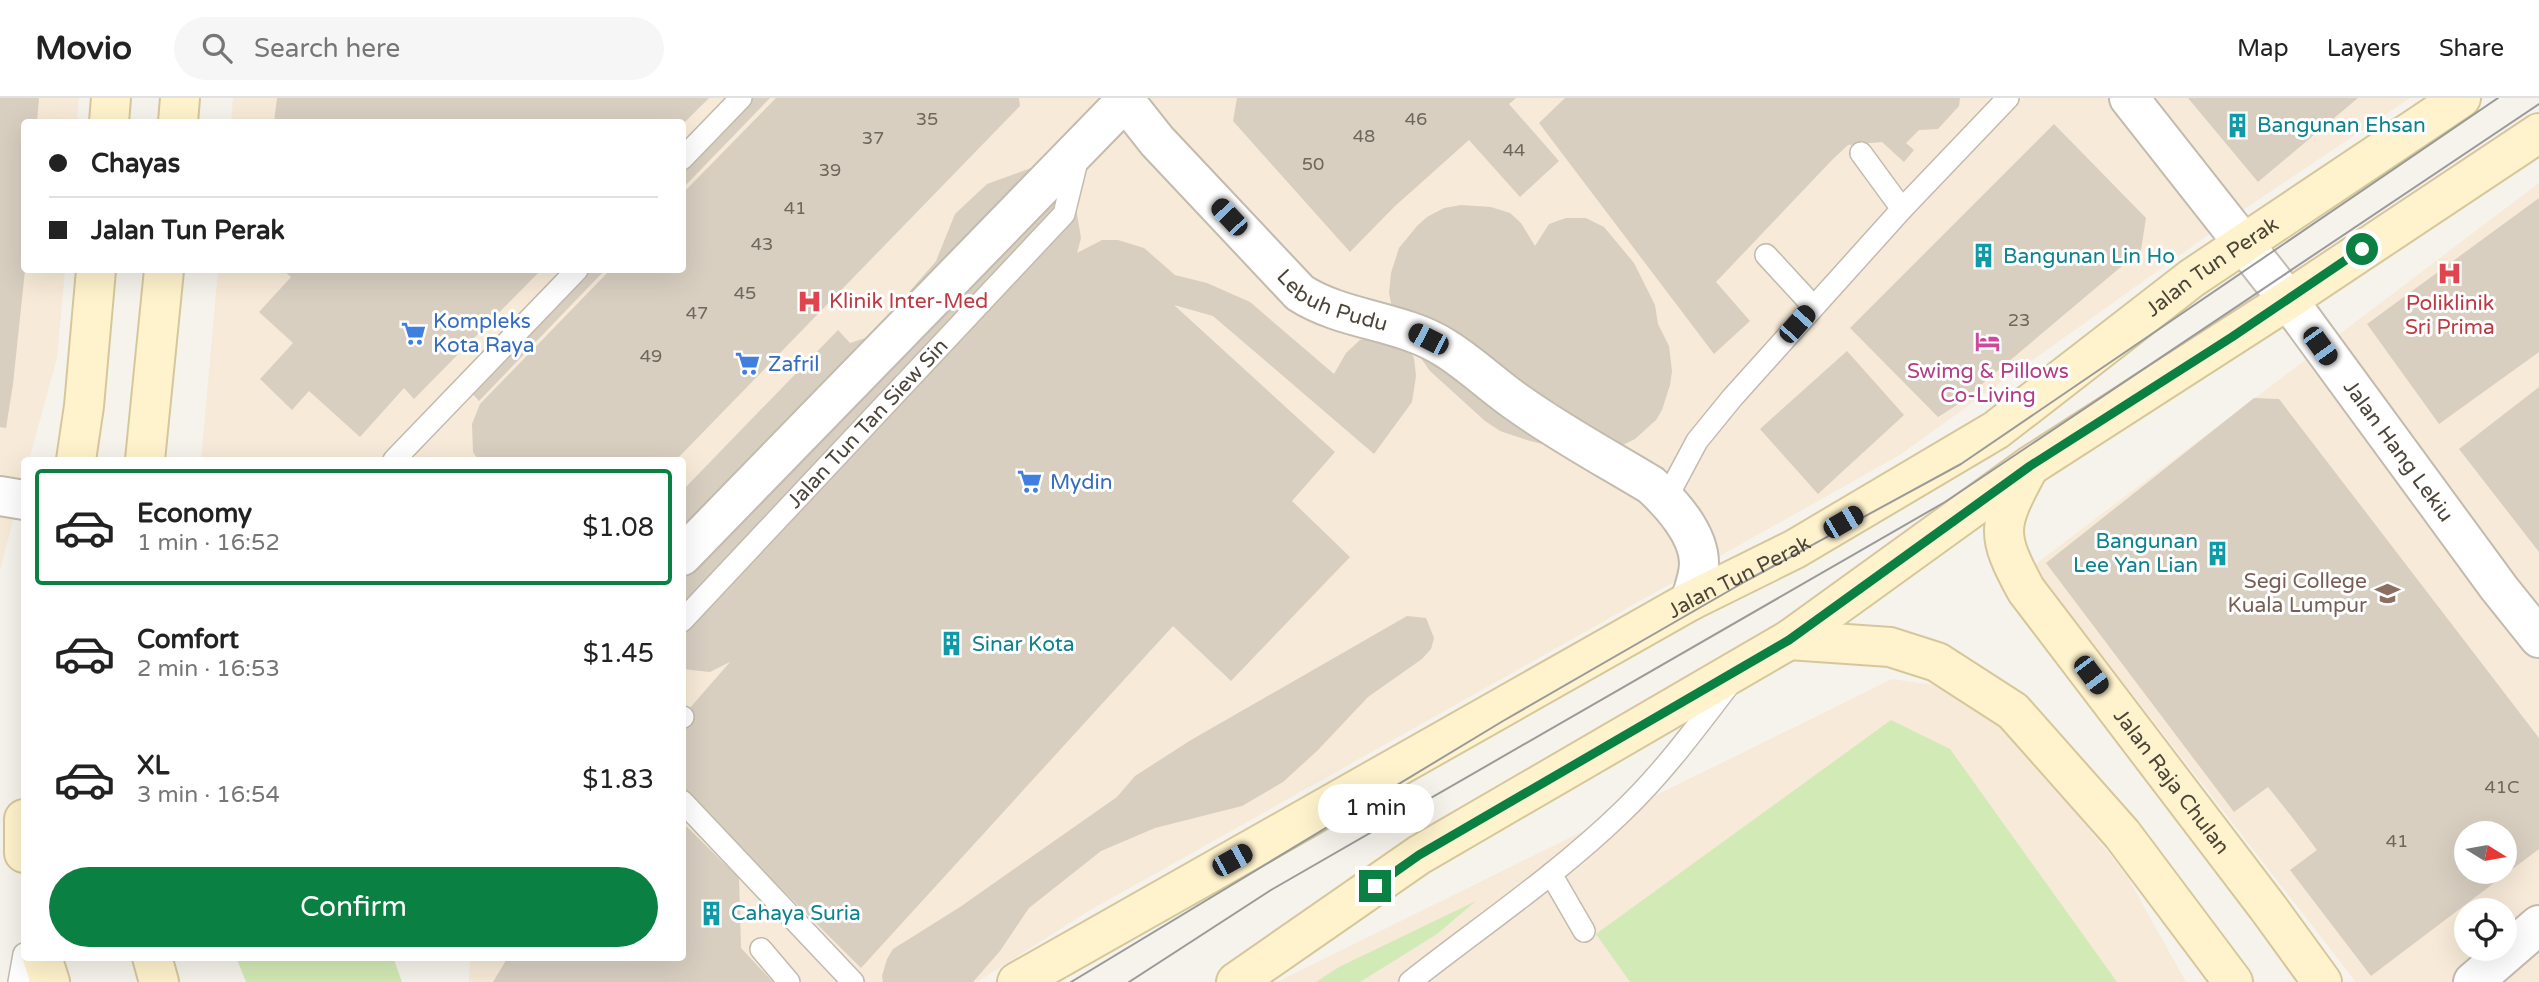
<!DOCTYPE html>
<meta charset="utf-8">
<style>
body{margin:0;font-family:"Varela Round",sans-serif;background:#f6f6f6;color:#222;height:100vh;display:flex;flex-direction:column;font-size:26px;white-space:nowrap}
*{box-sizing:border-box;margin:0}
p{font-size:23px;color:#767676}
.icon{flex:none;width:38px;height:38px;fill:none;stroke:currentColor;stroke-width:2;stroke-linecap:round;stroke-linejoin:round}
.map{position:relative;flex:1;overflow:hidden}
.details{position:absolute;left:21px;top:359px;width:665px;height:504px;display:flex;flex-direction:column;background:#fff;border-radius:7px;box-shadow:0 7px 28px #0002}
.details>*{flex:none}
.guide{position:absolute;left:21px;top:21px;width:665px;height:154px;border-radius:7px;box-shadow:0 7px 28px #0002;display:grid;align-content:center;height:154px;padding:0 28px;background:#fff}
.needle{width:46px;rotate:101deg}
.buttons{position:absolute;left:2454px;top:723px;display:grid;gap:14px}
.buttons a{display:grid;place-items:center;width:63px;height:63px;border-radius:50%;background:#fff;box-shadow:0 7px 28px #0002;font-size:35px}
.end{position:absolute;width:32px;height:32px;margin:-16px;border:9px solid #0b8043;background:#fff;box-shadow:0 0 0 4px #fff}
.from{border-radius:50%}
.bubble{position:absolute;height:49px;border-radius:24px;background:#fff;box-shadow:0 7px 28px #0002;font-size:23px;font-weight:600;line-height:49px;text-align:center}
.car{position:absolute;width:21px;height:42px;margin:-21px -10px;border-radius:9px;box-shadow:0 0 5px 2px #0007;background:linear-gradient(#222 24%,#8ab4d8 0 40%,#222 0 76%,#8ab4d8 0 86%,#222 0)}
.guide b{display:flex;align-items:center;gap:24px;height:66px;font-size:26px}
.guide b+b{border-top:2px solid #e0e0e0}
.guide i{width:18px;height:18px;background:#222}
ul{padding:12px 0 0;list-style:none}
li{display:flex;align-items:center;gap:21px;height:116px;margin:0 14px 10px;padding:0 14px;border:4px solid transparent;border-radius:7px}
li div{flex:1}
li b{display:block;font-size:26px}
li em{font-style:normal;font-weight:600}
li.current{border-color:#0b8043}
li>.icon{width:63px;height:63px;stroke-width:1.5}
.action{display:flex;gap:14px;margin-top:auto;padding:14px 28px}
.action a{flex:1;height:80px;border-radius:42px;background:#0b8043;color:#fff;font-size:28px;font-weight:600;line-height:80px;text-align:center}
header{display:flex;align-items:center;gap:42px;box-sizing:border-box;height:98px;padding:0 35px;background:#fff;border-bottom:2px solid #e0e0e0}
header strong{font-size:33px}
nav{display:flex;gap:38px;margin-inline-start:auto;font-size:24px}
.search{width:490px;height:63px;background:#f6f6f6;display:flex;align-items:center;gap:18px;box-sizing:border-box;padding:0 24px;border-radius:38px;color:#767676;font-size:26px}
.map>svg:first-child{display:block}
.commercial{fill:#f7ead8;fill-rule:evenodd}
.green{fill:#d2eab5}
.building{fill:#d8cfc1;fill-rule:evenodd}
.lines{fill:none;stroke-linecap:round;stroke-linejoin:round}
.service-casing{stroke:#c2bbae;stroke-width:24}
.minor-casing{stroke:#c2bbae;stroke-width:42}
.tertiary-casing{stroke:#c2bbae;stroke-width:42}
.secondary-casing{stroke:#d6c79b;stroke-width:42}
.service{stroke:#fff;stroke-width:21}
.minor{stroke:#fff;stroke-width:38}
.tertiary{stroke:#fff;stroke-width:38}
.secondary{stroke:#fff3cd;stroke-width:38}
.tram{stroke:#9a9a9a;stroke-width:2}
.route{stroke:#0b8043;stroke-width:9}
.labels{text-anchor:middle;stroke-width:6;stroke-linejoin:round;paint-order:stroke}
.number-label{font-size:18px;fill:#6e675b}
.culture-label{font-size:21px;fill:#0d838f;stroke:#fff;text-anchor:start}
.street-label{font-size:21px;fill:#4b4439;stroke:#fff}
.health-label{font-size:21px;fill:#be3a42;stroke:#fff;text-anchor:start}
.shop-label{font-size:21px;fill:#366cbe;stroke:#fff;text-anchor:start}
.hotel-label{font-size:21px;fill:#b23c85;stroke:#fff}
.education-label{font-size:21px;fill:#785e54;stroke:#fff;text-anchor:end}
</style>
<header>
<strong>Movio</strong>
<div class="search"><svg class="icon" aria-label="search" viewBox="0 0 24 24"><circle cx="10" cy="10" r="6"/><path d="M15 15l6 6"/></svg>Search here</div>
<nav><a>Map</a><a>Layers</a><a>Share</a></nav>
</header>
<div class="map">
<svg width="2539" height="884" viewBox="0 0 2539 884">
<rect width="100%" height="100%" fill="#f6f3ec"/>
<path class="commercial" d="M 0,0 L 79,0 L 77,24 L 24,24 L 24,172 L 65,172 L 57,260 L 29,362 L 24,362 L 24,381 L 0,472 Z
M 233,0 L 2410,0 L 2246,110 L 1898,358 L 1087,814 L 977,884 L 469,884 L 470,859 L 682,859 L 682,362 L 201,362 L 218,172 L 682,172 L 682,24 L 231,24 Z
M 2539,85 L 2539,884 L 2356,884 L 2033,468 ZM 2466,735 L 2504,735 L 2504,774 L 2466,774 ZM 2466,812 L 2504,812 L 2504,850 L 2466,850 Z
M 1892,581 L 1976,593 L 2127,778 L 2186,884 L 1277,884 Z"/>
<path class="green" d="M 1891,622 L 1950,651 L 2117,884 L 1630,884 L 1596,836 Z
M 1476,803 L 1437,836 L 1360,884 L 1316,884 L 1339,869 Z
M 236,859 L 393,859 L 402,884 L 246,884 Z"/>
<path class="building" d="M 0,0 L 39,0 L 37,24 L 24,24 L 25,172 L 13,286 L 6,330 L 0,329 Z
M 277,0 L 709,0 L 682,27 L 682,24 L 274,24 Z
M 750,0 L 770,0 L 682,91 L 682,70 Z
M 776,0 L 1019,0 L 1020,8 L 676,362 L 478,362 L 473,354 L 472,326 L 480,306 L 610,172 L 682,172 L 682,96 Z
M 1237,0 L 1516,0 L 1509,6 L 1559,63 L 1520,99 L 1469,42 L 1394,109 L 1350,154 L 1233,23 Z
M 1565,0 L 1960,0 L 1959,8 L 1938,31 L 1919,32 L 1906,45 L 1914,52 L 1904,64 L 1882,44 L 1848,47 L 1832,62 L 1716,184 L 1750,223 L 1714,256 L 1539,25 Z
M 2188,0 L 2358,0 L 2258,84 Z
M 2054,26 L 2146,120 L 2141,152 L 1957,307 L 1938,319 L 1850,230 Z
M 1031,70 L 1046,75 L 1076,110 L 1081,140 L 1077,155 L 1102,142 L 1118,142 L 1144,150 L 1175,177 L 1207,185 L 1250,204 L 1334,276 L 1346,255 L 1360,242 L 1387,237 L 1407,248 L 1414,260 L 1416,278 L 1412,304 L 1374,356 L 1213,218 L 1174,207 L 1335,354 L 1292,403 L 1350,459 L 1231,583 L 1173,528 L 861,870 L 682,692 L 682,619 L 730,564 L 710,574 L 682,571 L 682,393 L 838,232 L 850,245 L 871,238 L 936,163 L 955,116 L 987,86 Z
M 2539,100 L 2539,254 L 2439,326 L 2367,226 Z
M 1461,107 L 1491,109 L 1510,115 L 1521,125 L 1535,148 L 1549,126 L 1566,120 L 1586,120 L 1604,129 L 1634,165 L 1655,207 L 1658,226 L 1669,248 L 1672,273 L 1670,287 L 1662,312 L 1656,322 L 1635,341 L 1623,347 L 1605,352 L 1559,350 L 1530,343 L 1500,333 L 1485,323 L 1430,273 L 1401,232 L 1393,215 L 1389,195 L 1391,175 L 1399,150 L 1417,128 L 1427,119 L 1444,110 Z
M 283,172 L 541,172 L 414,301 L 404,290 L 360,339 L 309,293 L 292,312 L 260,281 L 293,245 L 259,214 L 291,179 Z
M 585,172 L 605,172 L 479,303 L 469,292 Z
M 1847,253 L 1904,317 L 1818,396 L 1760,331 Z
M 2539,289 L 2539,454 L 2459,351 Z
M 2254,300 L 2279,301 L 2539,640 L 2539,751 L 2371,878 L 2290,772 L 2317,752 L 2292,719 L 2268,689 L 2234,714 L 2046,465 ZM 2466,735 L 2504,735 L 2504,774 L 2466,774 Z
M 1407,518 L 1426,520 L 1434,540 L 1431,551 L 1422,561 L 1368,599 L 1318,652 L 1283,684 L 1242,708 L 1155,730 L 1101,753 L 1029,810 L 1000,853 L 973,884 L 883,884 L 882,878 L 887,861 L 893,851 L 960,809 L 1117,699 L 1135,678 L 1191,642 Z
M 682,724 L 739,780 L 741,850 L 773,884 L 493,884 L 508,859 L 682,859 Z"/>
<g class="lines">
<defs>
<g id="service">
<path d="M 1861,55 L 1902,111"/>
<path d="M 682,61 L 741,0"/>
<path d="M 1766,157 L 1813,208"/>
<path d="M 394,362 L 577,172"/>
<path d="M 1666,401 L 1697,343 L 1732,300 L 1902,111 L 2008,0"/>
<path id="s1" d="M 682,523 L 1064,116 L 1078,59"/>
<path d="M 682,619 L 683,619"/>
<path d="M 682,703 L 853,884"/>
<path d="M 1551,776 L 1584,833"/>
<path d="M 761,851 L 789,884"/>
<path d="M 19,884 L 24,856"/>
<path d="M 1410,884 C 1481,828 1557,777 1622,714 C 1662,676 1695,631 1728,588"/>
</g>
<g id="minor">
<path id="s2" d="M 1123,0 L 1157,43 L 1300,195 C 1344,223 1401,222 1445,250 C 1471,266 1493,288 1518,305 C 1560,335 1606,360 1651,387 C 1671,405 1699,436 1699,465 C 1699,478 1694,491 1690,503"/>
<path d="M 2473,884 L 2539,827"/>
</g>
<g id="tertiary">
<path id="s3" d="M 2129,0 L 2288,202 L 2499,490 L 2539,540"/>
<path d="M 0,398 L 24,402"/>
<path d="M 682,458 L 1128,0"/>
</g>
<g id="secondary">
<path d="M 109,24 L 111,0"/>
<path d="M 178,24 L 180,0"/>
<path d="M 76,362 L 84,308 L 96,172"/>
<path d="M 145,362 L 164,172"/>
<path id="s4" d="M 2027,373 C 1997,428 1996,437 2026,492 L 2269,811 L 2322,884"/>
<path d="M 1789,542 L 1890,549 L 1937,564 L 2013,613 L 2122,736 L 2233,884"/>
<path d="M 24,721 L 24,755"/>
<path d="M 42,859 L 50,884"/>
<path d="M 152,859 L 159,884"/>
<path id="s5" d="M 1017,884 L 1690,503 L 1795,451 L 1996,332 L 2192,180 L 2461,0"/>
<path d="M 1236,884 L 1419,757 L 1789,542 L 2030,368 L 2288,202 L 2539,35"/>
</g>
</defs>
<use href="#service" class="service-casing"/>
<use href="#minor" class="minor-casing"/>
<use href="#tertiary" class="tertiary-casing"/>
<use href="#secondary" class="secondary-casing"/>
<use href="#service" class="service"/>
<use href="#minor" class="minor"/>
<use href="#tertiary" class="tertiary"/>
<use href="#secondary" class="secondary"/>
<path class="tram" d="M 1071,884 L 1503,623 L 1746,483 L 1961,366 L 2498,0
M 1129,884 L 1271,792 L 1945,404 L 2539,6"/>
</g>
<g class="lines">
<path class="route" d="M 1375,788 L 1419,757 L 1789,542 L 2030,368 L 2232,239 L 2362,151"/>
</g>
<defs>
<symbol id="building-bare" viewBox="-9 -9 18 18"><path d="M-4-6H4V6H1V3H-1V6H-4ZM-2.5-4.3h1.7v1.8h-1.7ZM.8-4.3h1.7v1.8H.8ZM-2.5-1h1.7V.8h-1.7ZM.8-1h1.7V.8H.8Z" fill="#0f9aa8" stroke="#fff" stroke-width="2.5" paint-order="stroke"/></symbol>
<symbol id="hospital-bare" viewBox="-9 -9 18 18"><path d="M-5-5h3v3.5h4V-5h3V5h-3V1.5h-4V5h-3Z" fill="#e0444e" stroke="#fff" stroke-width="2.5" paint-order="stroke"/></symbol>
<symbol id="supermarket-bare" viewBox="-9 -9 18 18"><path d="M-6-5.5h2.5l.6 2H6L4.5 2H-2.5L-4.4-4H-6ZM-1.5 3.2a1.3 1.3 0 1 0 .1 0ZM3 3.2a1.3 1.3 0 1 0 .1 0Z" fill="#3f7fe0" stroke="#fff" stroke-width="2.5" paint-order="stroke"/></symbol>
<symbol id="hotel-bare" viewBox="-9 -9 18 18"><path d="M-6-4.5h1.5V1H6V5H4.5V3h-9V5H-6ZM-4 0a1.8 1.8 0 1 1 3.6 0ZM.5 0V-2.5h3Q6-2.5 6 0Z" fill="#d1479c" stroke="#fff" stroke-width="2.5" paint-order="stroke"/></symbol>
<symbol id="university-bare" viewBox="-9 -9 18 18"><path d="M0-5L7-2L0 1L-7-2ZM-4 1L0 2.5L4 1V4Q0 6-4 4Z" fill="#8d6e63" stroke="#fff" stroke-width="2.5" paint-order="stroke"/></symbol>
</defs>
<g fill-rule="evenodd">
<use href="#building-bare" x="2220" y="10" width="35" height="35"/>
<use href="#building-bare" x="1966" y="140" width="35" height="35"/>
<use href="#hospital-bare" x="2432" y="158" width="35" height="35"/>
<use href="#hospital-bare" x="792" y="186" width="35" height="35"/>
<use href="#supermarket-bare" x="396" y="218" width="35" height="35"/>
<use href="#hotel-bare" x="1970" y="226" width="35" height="35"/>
<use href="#supermarket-bare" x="730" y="248" width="35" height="35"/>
<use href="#supermarket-bare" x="1012" y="366" width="35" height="35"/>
<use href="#building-bare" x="2200" y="438" width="35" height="35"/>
<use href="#university-bare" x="2370" y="478" width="35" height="35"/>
<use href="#building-bare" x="934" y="528" width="35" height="35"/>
<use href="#building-bare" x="694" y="798" width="35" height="35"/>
</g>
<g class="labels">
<g class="number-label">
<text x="927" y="27">35</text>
<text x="1416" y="27">46</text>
<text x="1364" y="44">48</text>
<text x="873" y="46">37</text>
<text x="1514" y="58">44</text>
<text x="1313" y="72">50</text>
<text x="830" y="78">39</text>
<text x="795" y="116">41</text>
<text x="762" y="152">43</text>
<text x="745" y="201">45</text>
<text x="697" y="221">47</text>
<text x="2019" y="228">23</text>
<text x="651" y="264">49</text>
<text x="2502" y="695">41C</text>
<text x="2397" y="749">41</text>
</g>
<g class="culture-label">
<text x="2257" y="34">Bangunan Ehsan</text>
<text x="2003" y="165">Bangunan Lin Ho</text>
<text x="2198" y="450" text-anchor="end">Bangunan<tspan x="2198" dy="24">Lee Yan Lian</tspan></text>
<text x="972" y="553">Sinar Kota</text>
<text x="731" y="822">Cahaya Suria</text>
</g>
<g class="street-label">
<text dy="7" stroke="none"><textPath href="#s5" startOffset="1395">Jalan Tun Perak</textPath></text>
<text dy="7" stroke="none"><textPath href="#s2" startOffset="296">Lebuh Pudu</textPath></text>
<text dy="7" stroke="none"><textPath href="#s1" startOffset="271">Jalan Tun Tan Siew Sin</textPath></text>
<text dy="7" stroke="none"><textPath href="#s3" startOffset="444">Jalan Hang Lekiu</textPath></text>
<text dy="7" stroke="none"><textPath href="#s5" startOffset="828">Jalan Tun Perak</textPath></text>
<text dy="7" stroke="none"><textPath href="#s4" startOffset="369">Jalan Raja Chulan</textPath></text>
</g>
<g class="health-label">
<text x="829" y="210">Klinik Inter-Med</text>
<text x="2450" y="212" text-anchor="middle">Poliklinik<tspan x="2450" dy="24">Sri Prima</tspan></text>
</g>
<g class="shop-label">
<text x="433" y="230">Kompleks<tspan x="433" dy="24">Kota Raya</tspan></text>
<text x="768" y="273">Zafril</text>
<text x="1050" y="391">Mydin</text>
</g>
<g class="hotel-label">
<text x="1988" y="280">Swimg &amp; Pillows<tspan x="1988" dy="24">Co-Living</tspan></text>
</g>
<g class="education-label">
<text x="2367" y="490">Segi College<tspan x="2367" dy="24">Kuala Lumpur</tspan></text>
</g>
</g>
</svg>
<div class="buttons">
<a><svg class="needle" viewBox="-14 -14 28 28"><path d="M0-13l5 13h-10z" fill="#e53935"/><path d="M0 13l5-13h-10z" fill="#767676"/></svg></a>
<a><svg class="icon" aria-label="locate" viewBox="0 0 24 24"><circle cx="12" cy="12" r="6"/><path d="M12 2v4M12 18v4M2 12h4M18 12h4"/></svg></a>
</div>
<i class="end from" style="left:2362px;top:151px"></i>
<i class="end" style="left:1375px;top:788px"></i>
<div class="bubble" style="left:1318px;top:686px;width:116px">1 min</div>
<i class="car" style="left:1229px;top:119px;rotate:317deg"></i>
<i class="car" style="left:1797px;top:226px;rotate:42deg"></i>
<i class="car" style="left:1428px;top:241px;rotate:297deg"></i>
<i class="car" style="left:2320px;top:248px;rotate:144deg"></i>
<i class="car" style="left:1843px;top:424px;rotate:60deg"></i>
<i class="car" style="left:2091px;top:577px;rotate:143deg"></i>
<i class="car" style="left:1232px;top:762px;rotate:61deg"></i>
<div class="guide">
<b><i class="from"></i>Chayas</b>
<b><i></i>Jalan Tun Perak</b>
</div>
<section class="details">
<ul>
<li class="current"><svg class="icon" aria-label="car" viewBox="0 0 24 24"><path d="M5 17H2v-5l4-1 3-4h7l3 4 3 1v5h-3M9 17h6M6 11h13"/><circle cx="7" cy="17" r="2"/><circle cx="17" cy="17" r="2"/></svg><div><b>Economy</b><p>1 min · 16:52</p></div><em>$1.08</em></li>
<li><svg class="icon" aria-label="car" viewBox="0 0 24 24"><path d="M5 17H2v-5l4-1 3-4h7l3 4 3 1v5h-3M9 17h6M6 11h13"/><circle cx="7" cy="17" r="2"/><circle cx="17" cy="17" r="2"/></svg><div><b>Comfort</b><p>2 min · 16:53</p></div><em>$1.45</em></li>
<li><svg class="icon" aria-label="car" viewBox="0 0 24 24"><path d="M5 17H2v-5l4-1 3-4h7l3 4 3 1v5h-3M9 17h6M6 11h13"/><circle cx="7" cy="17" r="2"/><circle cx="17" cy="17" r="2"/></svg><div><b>XL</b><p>3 min · 16:54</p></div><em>$1.83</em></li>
</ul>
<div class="action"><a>Confirm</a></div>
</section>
</div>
